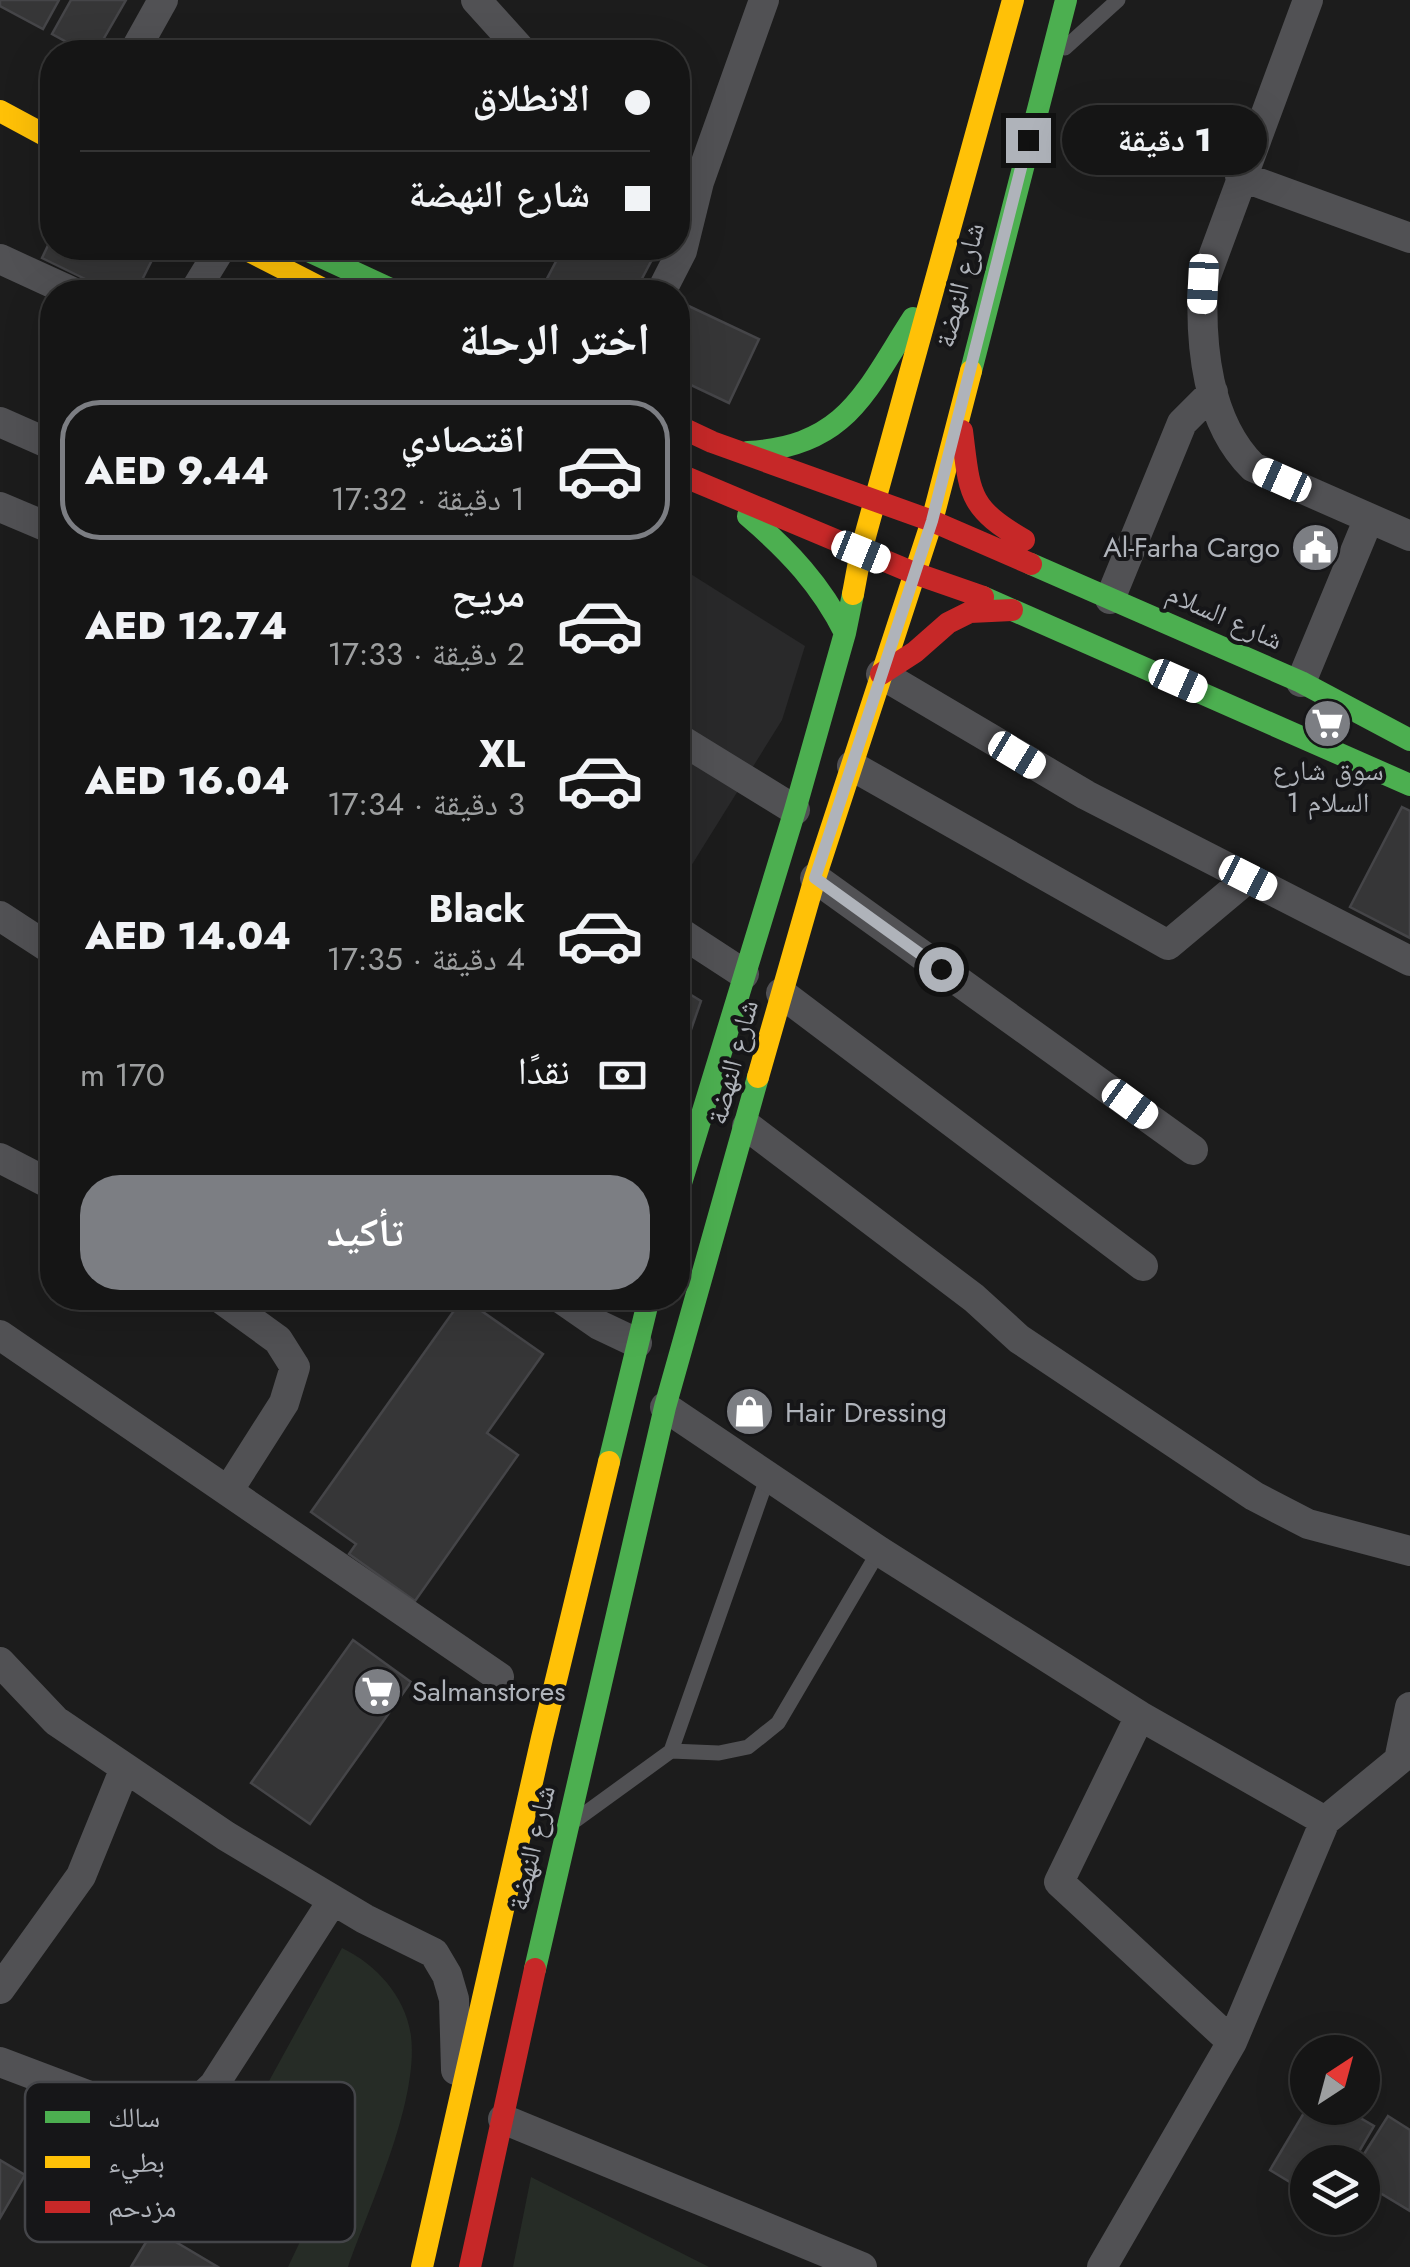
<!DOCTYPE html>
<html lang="ar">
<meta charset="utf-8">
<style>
body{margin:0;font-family:Jost,"Noto Naskh Arabic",sans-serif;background:#1e1e1e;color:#f1f3f6;direction:rtl;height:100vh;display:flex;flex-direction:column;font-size:38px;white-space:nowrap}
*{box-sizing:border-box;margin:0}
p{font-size:32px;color:#9d9fa0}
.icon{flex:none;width:55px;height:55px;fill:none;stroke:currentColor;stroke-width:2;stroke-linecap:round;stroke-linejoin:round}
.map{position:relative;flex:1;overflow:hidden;direction:ltr}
.sheet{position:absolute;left:40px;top:280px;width:650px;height:1030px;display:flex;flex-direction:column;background:#151515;border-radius:40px;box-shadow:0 10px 40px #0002,0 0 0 2px #343434;direction:rtl}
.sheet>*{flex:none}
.hud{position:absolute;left:40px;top:40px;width:650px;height:220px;border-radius:40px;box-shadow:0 10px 40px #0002,0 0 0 2px #343434;direction:rtl;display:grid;align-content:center;height:220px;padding:0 40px;background:#151515}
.needle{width:65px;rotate:36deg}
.fabs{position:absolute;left:1290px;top:2035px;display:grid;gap:20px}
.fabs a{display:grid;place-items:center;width:90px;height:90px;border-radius:50%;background:#151515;box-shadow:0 10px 40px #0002,0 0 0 2px #343434;font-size:50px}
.end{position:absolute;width:45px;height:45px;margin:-22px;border:12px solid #afb3ba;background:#111;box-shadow:0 0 0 5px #111}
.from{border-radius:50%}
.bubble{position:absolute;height:70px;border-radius:35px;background:#151515;box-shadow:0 10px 40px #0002,0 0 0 2px #343434;font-size:32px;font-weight:800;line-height:70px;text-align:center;direction:rtl}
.car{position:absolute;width:30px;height:60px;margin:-30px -15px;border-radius:12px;box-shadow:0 0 8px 2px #0007;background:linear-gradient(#fff 24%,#345 0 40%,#fff 0 76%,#345 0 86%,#fff 0)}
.hud b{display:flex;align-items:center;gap:35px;height:95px;font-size:38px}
.hud b+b{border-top:2px solid #343434}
.hud i{width:25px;height:25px;background:#f1f3f6}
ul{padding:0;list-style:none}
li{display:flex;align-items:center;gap:30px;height:140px;margin:0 20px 15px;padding:0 20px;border:5px solid transparent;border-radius:40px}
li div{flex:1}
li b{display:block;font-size:38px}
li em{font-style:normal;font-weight:800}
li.active{border-color:#7c7e83}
li>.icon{width:90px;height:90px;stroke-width:1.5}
h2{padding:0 40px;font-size:45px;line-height:120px}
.pay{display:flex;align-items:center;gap:25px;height:110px;padding:0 40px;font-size:38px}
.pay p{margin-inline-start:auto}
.button{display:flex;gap:20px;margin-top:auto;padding:20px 40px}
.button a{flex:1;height:115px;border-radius:40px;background:#7c7e83;color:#fff;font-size:40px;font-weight:800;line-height:115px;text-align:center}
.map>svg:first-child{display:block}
.built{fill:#29292a}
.green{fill:#262c26}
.building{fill:#363637;stroke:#454548;stroke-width:2.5}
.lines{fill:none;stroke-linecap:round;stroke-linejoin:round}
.lane{stroke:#515154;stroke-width:15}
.street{stroke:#515154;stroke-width:30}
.fast{stroke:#4caf50;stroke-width:22}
.slow{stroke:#ffc107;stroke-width:22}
.jam{stroke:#c62828;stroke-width:22}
.route{stroke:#afb3ba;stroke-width:12}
.labels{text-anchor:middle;stroke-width:8;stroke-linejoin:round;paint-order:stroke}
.street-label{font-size:28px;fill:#afb3ba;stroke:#161618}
.poi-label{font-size:28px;fill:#afb3ba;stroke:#161618;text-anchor:start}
.key{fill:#161618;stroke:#444549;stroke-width:2.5}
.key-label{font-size:28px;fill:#afb3ba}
</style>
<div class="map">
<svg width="1410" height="2267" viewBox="0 0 1410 2267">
<rect width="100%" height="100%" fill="#1c1c1c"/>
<path class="built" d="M 678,566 L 805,646 L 782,720 L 678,887 Z"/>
<path class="green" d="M 342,1948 C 376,1964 406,1997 411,2036 C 419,2101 370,2205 348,2267 L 288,2267 L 342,2153 L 340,2142 L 333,2134 L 263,2092 Z
M 531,2177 L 709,2267 L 513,2267 Z"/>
<path class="building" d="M 0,0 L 59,0 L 43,29 L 0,6 Z
M 71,0 L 126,0 L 96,52 L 85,52 L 52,34 Z
M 52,237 L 52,248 L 158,248 L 136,292 L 112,292 L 42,258 Z
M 563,248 L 658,248 L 635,292 L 540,292 Z
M 678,301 L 759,339 L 729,403 L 678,379 Z
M 1402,807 L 1410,811 L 1410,938 L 1350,907 Z
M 678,987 L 701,1001 L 678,1067 Z
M 463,1298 L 543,1354 L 487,1433 L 518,1455 L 415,1601 L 349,1554 L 356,1544 L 311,1512 Z
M 353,1640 L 411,1682 L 310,1824 L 251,1783 Z
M 1308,2106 L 1343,2108 L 1374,2126 L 1353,2162 L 1308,2162 L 1308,2193 L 1270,2170 Z
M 1388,2116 L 1410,2130 L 1410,2211 L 1362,2182 L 1362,2162 L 1359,2162 Z
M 0,2160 L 25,2175 L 0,2218 Z
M 154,2229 L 218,2267 L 131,2267 Z"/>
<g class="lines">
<path class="lane" d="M 1065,48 L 1118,0
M 671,1751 L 719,1753 L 748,1747 L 778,1723 L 879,1551
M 576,1820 L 671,1751 L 768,1476"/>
<path class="street" d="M 476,0 L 523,52
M 1308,0 L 1203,284 C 1200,345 1207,422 1253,467 L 1410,536
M 134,52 L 163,0
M 1240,176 L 1410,238
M 0,259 L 72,292
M 194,292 L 221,248
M 661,292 L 682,251 L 699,182 L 764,0
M 0,422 L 52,445
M 0,507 L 52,529
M 1110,599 L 1182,423 L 1213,392
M 881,674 L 1086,795 L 1410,961
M 1301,682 L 1369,518
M 678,738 L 795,810
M 852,766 L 1168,945 L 1248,878
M 815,878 L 1193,1150
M 0,916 L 52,950
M 678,931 L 744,974
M 781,993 L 1143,1266
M 747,1126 L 974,1298 L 1019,1339 L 1254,1496 L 1308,1524 L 1410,1551
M 0,1158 L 52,1185
M 220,1298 L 278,1340 L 295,1367 L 284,1403 L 228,1491
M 560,1298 L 599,1325 L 637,1343
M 0,1335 L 499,1677
M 665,1407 L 879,1551 L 1140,1716 L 1325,1821
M 0,1662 L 56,1721 L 226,1836 L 365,1919 L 434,1953 L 447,1975 L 454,1999 L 456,2070
M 1140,1716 L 1059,1882 L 1232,2042
M 0,1989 L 81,1876 L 125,1768
M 0,2062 L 156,2121 L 190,2108 L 214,2085 L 333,1900
M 503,2119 L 862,2267
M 1102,2267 L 1232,2042 L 1325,1821 L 1399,1760 L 1410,1707"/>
<path class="fast" d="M 302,248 L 397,292
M 971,371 L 1066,0
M 748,452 C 847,446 865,392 913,318
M 748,516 C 789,551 821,585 845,633
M 1031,564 L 1301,682 L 1410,740
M 983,597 L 1410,785
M 678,1193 L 795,810 L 845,633 L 853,594
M 609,1462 L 649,1298
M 535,1969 L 665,1407 L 758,1077"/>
<path class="slow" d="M 0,111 L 52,139
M 243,248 L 329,292
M 853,594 L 861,551 L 1013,0
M 758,1077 L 815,878 L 932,521 L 971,371
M 422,2267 L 542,1738 L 609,1462"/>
<path class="jam" d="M 678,426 L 712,442 L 932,521 L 1031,564
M 962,431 C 970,493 967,507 1024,540
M 678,474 L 914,573 L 983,597
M 881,674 L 915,652 L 948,623 L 970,612 L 1012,610
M 470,2267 L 535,1969"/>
</g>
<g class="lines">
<path class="route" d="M 941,969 L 815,878 L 932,521 L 1028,140"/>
</g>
<defs>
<symbol id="civic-disc" viewBox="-11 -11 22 22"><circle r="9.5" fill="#7c7e83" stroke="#161618"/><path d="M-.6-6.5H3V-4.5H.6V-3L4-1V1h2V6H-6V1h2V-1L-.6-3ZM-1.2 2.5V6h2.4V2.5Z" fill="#fff"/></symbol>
<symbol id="supermarket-disc" viewBox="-11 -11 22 22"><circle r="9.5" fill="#7c7e83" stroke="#161618"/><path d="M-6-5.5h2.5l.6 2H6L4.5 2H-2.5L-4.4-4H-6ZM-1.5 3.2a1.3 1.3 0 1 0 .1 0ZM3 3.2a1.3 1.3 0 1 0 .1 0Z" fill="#fff"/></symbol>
<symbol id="shop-disc" viewBox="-11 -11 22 22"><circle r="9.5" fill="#7c7e83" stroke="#161618"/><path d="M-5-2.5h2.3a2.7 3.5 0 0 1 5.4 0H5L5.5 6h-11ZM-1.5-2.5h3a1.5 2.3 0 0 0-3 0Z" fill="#fff"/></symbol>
</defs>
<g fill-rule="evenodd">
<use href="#civic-disc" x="1288" y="520" width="55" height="55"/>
<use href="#supermarket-disc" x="1300" y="696" width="55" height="55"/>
<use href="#shop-disc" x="722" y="1384" width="55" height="55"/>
<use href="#supermarket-disc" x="350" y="1664" width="55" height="55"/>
</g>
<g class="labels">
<g class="street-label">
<text transform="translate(959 285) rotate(-76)" y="10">شارع النهضة</text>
<text transform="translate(1225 616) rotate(24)" y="10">شارع السلام</text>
<text transform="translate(732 1062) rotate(-75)" y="10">شارع النهضة</text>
<text transform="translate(531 1848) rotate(-77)" y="10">شارع النهضة</text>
</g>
<g class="poi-label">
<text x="1280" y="557" text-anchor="end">Al-Farha Cargo</text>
<text x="1328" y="780" text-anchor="middle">سوق شارع<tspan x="1328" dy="32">السلام 1</tspan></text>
<text x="785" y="1422">Hair Dressing</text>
<text x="412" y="1701">Salmanstores</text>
</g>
</g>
<rect x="25" y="2082" width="330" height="160" rx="15" class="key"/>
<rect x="45" y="2111" width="45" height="12" fill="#4caf50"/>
<rect x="45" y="2156" width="45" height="12" fill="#ffc107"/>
<rect x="45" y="2201" width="45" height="12" fill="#c62828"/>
<g class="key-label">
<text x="108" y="2127">سالك</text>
<text x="108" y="2172">بطيء</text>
<text x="108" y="2217">مزدحم</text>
</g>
</svg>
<div class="fabs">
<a><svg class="needle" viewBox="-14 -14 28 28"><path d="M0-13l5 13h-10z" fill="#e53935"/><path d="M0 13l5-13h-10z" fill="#9d9fa0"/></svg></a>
<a><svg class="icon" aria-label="layers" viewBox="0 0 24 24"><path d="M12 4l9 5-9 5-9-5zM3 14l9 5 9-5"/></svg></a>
</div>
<i class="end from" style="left:941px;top:969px"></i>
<i class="end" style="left:1028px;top:140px"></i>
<div class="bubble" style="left:1062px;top:105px;width:205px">1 دقيقة</div>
<i class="car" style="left:1203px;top:284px;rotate:183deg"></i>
<i class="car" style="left:1282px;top:480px;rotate:294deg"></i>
<i class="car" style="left:861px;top:552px;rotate:112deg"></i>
<i class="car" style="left:1178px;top:681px;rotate:114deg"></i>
<i class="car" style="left:1017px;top:755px;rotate:121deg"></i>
<i class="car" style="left:1248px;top:878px;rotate:117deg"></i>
<i class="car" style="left:1130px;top:1104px;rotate:126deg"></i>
<div class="hud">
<b><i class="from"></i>الانطلاق</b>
<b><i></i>شارع النهضة</b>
</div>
<section class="sheet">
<h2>اختر الرحلة</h2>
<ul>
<li class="active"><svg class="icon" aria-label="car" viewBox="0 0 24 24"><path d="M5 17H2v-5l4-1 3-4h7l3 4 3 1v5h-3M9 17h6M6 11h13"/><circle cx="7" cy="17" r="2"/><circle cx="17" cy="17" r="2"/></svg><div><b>اقتصادي</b><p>1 دقيقة · 17:32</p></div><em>AED 9.44</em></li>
<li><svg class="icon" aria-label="car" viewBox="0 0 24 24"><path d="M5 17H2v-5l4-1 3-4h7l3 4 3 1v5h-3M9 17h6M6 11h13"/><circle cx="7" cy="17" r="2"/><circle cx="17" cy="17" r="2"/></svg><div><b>مريح</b><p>2 دقيقة · 17:33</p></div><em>AED 12.74</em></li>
<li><svg class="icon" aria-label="car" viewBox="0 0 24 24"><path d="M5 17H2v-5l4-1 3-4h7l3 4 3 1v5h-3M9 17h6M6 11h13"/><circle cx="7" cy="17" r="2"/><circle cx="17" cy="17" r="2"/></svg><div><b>XL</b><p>3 دقيقة · 17:34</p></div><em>AED 16.04</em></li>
<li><svg class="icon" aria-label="car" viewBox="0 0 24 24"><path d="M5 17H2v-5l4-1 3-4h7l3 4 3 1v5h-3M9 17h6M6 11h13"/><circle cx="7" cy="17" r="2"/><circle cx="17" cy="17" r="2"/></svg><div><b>Black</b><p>4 دقيقة · 17:35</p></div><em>AED 14.04</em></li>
</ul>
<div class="pay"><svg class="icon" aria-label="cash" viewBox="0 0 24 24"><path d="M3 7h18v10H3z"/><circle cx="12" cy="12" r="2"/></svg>نقدًا<p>170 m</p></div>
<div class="button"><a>تأكيد</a></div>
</section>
</div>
